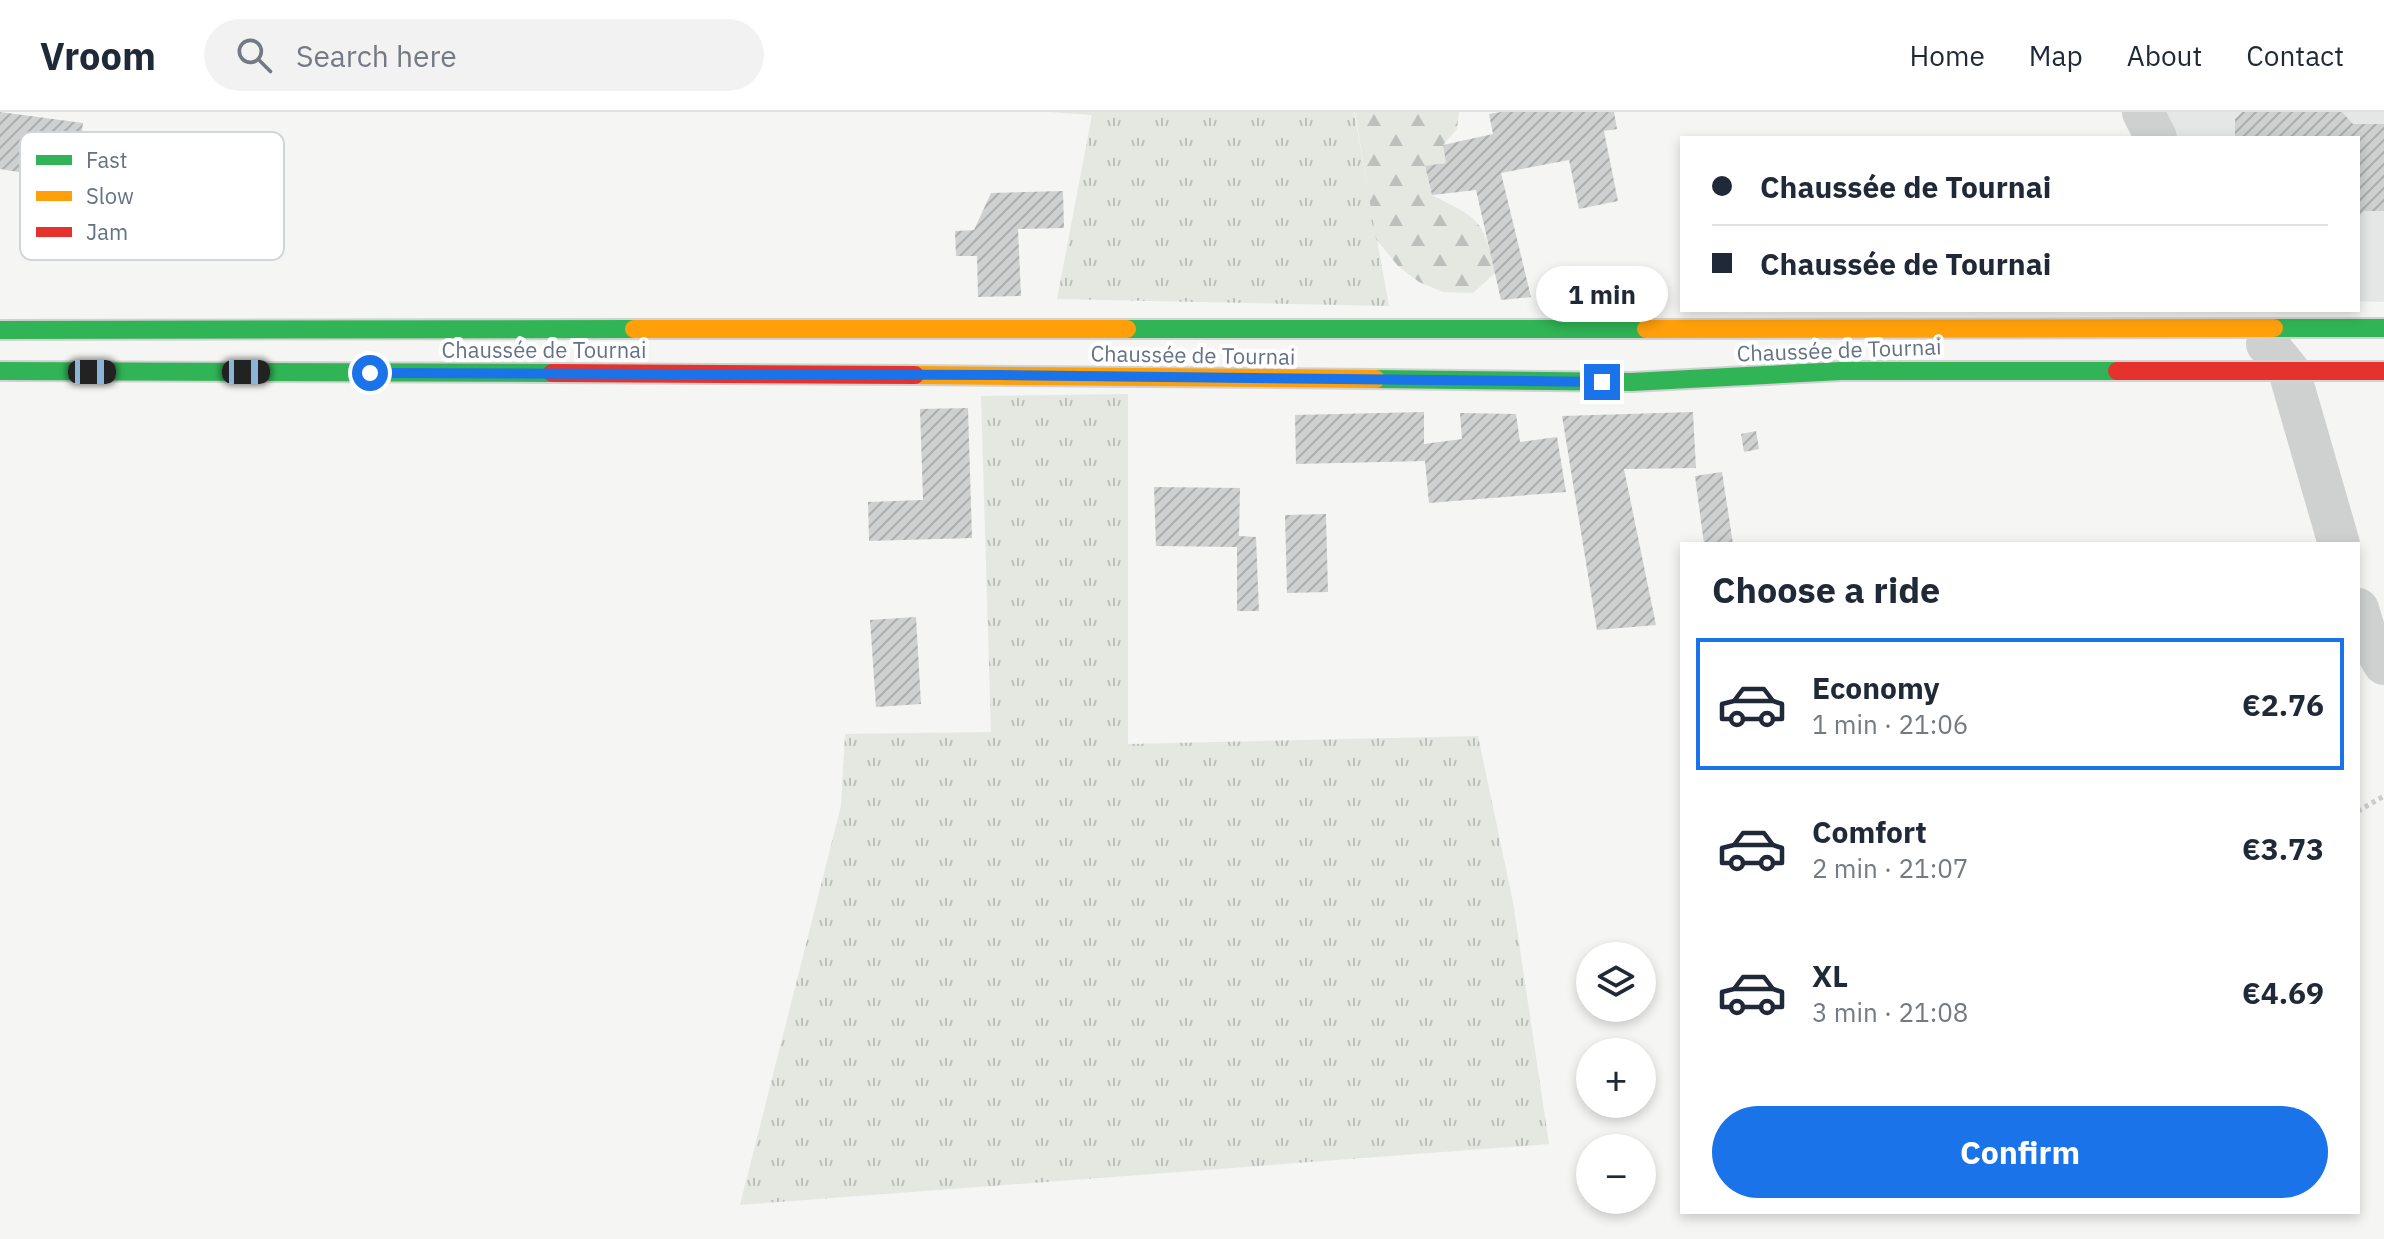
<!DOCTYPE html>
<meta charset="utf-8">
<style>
body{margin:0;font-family:"IBM Plex Sans",sans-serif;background:#f2f2f3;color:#1f2937;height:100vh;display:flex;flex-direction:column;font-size:30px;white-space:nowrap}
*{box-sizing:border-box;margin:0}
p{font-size:26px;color:#747a83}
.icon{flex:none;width:44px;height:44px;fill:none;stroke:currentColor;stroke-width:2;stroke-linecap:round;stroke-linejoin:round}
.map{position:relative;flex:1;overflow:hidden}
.sheet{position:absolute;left:1680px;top:430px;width:680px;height:672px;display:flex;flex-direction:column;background:#fff;border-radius:0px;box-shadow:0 4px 12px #0003}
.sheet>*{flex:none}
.guide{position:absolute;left:1680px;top:24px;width:680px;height:176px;border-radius:0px;box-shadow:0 4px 12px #0003;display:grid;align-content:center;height:176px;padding:0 32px;background:#fff}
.buttons{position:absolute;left:1576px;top:830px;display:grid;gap:16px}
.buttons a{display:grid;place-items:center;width:80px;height:80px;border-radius:50%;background:#fff;box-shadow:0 4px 12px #0003;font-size:40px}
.end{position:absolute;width:36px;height:36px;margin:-18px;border:10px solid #1a73e8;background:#fff;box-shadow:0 0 0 4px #fff}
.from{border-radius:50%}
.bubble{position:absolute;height:56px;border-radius:28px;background:#fff;box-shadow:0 4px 12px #0003;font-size:26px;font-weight:700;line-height:56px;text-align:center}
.car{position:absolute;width:24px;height:48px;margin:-24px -12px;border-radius:10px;box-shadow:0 0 6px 2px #0007;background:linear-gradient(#222 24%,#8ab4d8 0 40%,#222 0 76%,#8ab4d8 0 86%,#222 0)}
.guide b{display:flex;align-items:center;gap:28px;height:76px;font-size:30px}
.guide b+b{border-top:2px solid #e0e1e3}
.guide i{width:20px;height:20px;background:#1f2937}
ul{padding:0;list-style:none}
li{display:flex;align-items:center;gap:24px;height:132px;margin:0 16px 12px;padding:0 16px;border:4px solid transparent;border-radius:0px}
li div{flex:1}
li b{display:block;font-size:30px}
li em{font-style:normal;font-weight:700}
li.active{border-color:#1a73e8}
li>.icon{width:72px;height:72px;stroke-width:1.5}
h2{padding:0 32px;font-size:36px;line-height:96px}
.cta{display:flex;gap:16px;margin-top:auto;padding:16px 32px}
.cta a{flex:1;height:92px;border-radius:48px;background:#1a73e8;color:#fff;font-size:32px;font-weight:700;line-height:92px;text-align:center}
header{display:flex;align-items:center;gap:48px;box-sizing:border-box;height:112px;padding:0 40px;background:#fff;border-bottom:2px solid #e0e1e3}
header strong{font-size:38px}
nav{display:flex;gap:44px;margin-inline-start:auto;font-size:28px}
.search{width:560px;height:72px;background:#f2f2f3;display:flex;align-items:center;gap:20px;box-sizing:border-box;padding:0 28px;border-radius:44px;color:#747a83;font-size:30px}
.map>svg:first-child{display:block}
.built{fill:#e5e7e6}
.grass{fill:url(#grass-tufts)}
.forest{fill:url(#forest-firs)}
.building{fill:url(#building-hatch)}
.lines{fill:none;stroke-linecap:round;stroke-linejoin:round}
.fast-casing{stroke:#d0d2d2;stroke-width:22}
.slow-casing{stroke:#d0d2d2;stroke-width:22}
.jam-casing{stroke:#d0d2d2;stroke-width:22}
.path{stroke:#cccccd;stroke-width:5;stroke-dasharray:4 4;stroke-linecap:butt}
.street{stroke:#cfd0d0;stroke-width:42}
.fast{stroke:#30b455;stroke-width:18}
.slow{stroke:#ff9f0a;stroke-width:18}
.jam{stroke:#e5322d;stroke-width:18}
.route{stroke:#1a73e8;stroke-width:10}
.labels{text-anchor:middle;stroke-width:8;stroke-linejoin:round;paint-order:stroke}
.street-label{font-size:22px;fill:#647285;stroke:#fff}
.key{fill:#fff;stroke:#d0d5da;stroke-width:2}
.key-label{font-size:22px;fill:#647285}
</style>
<header>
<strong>Vroom</strong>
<div class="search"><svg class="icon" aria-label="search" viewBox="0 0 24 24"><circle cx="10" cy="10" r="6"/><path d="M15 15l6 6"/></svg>Search here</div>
<nav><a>Home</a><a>Map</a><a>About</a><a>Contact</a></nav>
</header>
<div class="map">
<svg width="2384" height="1127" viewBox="0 0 2384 1127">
<defs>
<pattern id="grass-tufts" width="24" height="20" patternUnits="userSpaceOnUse" patternTransform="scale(2)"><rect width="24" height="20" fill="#e4e8e1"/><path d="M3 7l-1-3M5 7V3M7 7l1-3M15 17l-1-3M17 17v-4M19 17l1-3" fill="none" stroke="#bcc0bc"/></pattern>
<pattern id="forest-firs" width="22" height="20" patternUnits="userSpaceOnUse" patternTransform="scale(2)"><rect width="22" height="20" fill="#e4e8e1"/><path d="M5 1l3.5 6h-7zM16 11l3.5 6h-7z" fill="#bcc0bc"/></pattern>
<pattern id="building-hatch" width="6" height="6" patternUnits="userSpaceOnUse" patternTransform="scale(2)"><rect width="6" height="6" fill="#cfd0d0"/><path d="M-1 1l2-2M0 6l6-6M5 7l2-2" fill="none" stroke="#acadae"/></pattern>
</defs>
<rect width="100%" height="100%" fill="#f5f5f3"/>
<path class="built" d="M 2143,0 L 2384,0 L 2384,190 L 2358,189 L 2358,26 L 2156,26 Z"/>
<path class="grass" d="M 1050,0 L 1354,0 L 1389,194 L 1057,187 L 1092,3 Z
M 1128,282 L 1128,632 L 1478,624 L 1513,790 L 1549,1032 L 740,1093 L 841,694 L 845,622 L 991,620 L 981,284 Z"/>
<path class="forest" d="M 1355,0 L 1459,0 L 1457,17 L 1443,33 L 1446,51 L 1425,55 L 1432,83 C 1481,108 1483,107 1495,161 L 1473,181 L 1443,180 L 1419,170 L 1398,154 L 1376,127 Z"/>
<path class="building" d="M 0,0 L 83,11 L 75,69 L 0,57 Z
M 1501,0 L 1614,0 L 1617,17 L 1604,19 L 1618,89 L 1579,97 L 1569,48 L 1501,61 L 1531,185 L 1501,188 L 1476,78 L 1432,83 L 1425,54 L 1446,51 L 1443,33 L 1493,22 L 1489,2 Z
M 2242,0 L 2342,0 L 2353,12 L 2384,12 L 2384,99 L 2364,99 L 2358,106 L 2358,26 L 2235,26 L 2235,7 Z
M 1063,79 L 1064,116 L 1018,117 L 1021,184 L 978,185 L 977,144 L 956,144 L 955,119 L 974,118 L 991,81 Z
M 968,296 L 972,426 L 869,429 L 868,390 L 923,388 L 920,297 Z
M 1424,300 L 1424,332 L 1462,327 L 1460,301 L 1516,302 L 1520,330 L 1557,325 L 1566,380 L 1429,391 L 1425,349 L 1296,352 L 1295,303 Z
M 1693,300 L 1696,356 L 1624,357 L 1656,513 L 1597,518 L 1562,304 Z
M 1756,319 L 1759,337 L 1744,340 L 1741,322 Z
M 1722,360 L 1733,432 L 1704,432 L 1695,364 Z
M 1154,375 L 1240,376 L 1239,424 L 1256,425 L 1259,499 L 1237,499 L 1237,435 L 1156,434 Z
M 1326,402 L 1328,480 L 1287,481 L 1285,403 Z
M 916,505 L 921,592 L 876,595 L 870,508 Z"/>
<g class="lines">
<defs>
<path id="fast" d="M 2274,216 L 2384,216
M 1127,217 L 1646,217
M 0,218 L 634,217
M 0,259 L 552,261
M 1376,267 L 1632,270 L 1841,259 L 2117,259"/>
<path id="slow" d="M 634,217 L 1127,217
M 1646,217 L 2274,216
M 915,263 L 1376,267"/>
<path id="jam" d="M 2117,259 L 2384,259
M 552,261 L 915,263"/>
</defs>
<use href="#fast" class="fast-casing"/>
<use href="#slow" class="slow-casing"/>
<use href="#jam" class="jam-casing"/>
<path class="path" d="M 2358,699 L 2384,684"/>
<path class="street" d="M 2143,0 L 2156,26
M 2267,232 L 2289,259 L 2339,432
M 2358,497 L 2364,517 L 2384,552"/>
<use href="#fast" class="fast"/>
<use href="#slow" class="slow"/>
<use href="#jam" class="jam"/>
</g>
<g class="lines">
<path class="route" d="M 370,261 L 999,263 L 1602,270"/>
</g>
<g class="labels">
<g class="street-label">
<text x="544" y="246">Chaussée de Tournai</text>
<text transform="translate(1839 238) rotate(-2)" y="8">Chaussée de Tournai</text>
<text transform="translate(1193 243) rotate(1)" y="8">Chaussée de Tournai</text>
</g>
</g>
<rect x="20" y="20" width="264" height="128" rx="12" class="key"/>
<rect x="36" y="43" width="36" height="10" fill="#30b455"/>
<rect x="36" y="79" width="36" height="10" fill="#ff9f0a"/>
<rect x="36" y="115" width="36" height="10" fill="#e5322d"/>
<g class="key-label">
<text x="86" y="56">Fast</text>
<text x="86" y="92">Slow</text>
<text x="86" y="128">Jam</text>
</g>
</svg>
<div class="buttons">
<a><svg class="icon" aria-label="layers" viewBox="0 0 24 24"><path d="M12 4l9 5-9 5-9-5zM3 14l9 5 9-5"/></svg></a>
<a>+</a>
<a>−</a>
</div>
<i class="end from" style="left:370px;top:261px"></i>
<i class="end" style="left:1602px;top:270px"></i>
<div class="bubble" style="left:1536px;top:154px;width:132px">1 min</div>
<i class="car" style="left:92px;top:260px;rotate:90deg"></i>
<i class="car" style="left:246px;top:260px;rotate:90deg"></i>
<div class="guide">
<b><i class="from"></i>Chaussée de Tournai</b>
<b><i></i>Chaussée de Tournai</b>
</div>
<section class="sheet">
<h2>Choose a ride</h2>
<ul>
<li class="active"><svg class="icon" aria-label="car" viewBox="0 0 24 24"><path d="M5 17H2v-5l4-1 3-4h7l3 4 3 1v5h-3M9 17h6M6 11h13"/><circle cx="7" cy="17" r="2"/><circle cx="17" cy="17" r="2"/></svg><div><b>Economy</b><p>1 min · 21:06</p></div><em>€2.76</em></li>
<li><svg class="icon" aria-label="car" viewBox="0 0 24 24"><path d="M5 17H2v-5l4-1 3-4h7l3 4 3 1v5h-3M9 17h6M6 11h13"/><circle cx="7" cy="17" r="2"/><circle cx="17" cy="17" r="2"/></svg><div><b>Comfort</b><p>2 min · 21:07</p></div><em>€3.73</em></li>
<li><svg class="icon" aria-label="car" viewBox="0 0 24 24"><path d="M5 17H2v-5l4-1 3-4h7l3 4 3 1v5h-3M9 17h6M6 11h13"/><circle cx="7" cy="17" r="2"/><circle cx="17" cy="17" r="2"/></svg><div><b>XL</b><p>3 min · 21:08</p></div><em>€4.69</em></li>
</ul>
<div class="cta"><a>Confirm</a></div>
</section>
</div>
